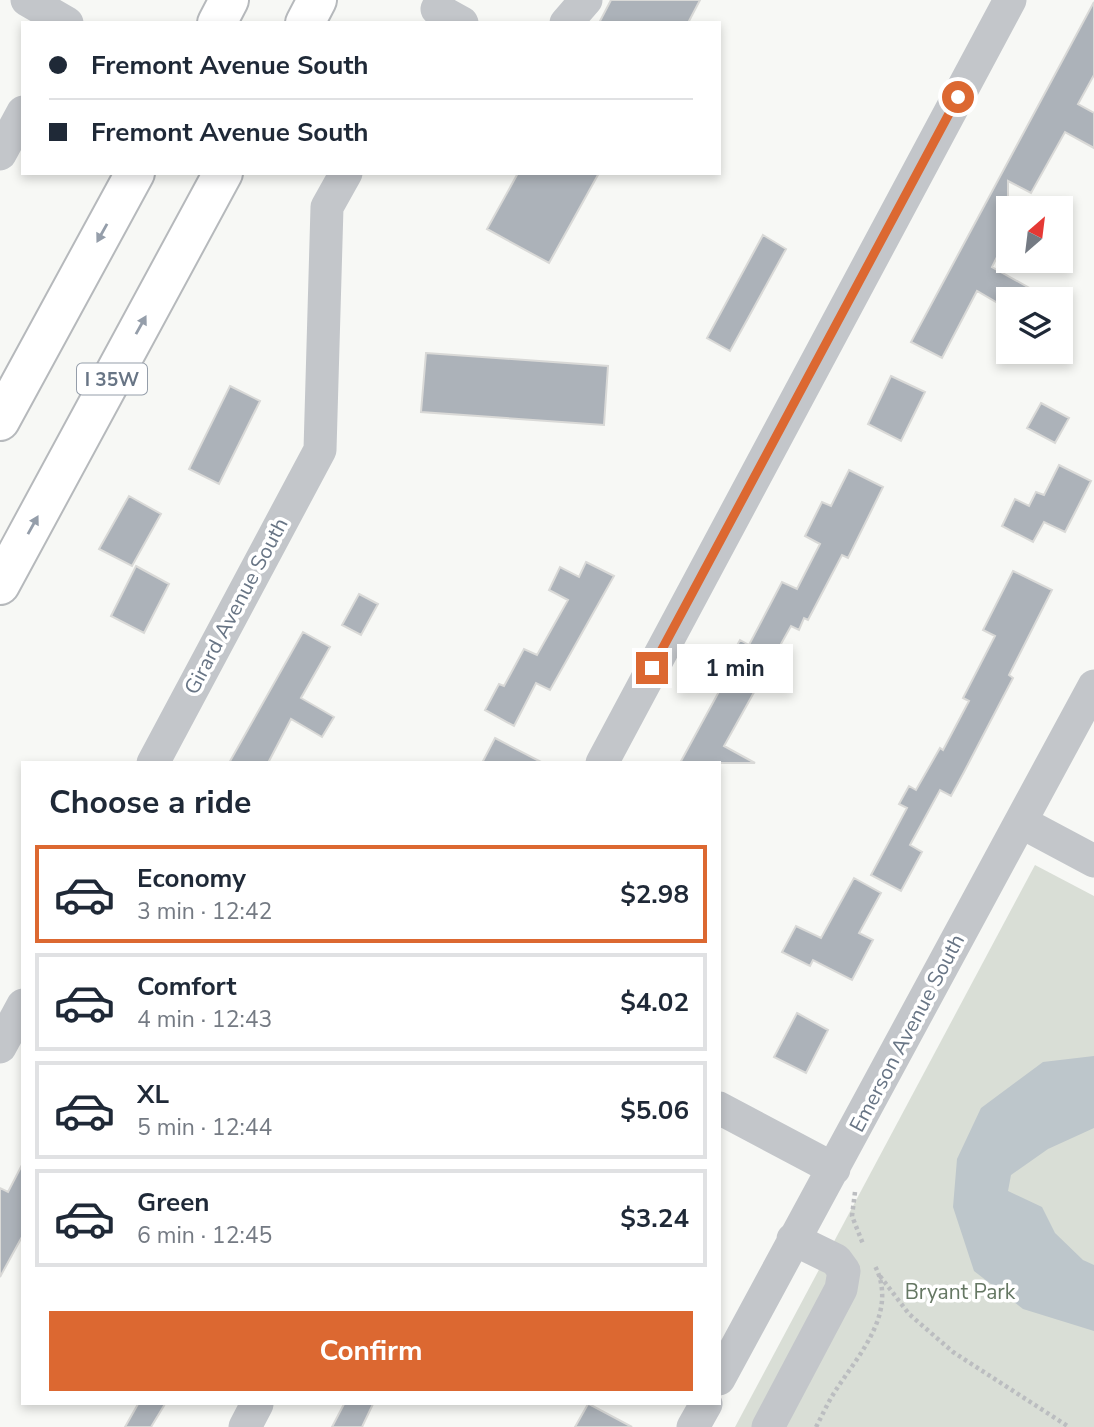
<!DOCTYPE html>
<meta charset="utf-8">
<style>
body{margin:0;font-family:"Nunito Sans",sans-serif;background:#f2f2f3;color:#1f2937;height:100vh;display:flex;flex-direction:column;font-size:26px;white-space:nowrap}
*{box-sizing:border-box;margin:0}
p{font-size:23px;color:#747a83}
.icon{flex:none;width:38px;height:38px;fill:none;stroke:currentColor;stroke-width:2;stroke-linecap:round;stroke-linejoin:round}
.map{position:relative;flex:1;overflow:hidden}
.details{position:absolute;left:21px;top:761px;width:700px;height:644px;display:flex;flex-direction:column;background:#fff;border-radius:0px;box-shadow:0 4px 10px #0003}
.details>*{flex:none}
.banner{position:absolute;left:21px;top:21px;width:700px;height:154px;border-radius:0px;box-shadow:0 4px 10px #0003;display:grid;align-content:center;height:154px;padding:0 28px;background:#fff}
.needle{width:46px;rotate:28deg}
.buttons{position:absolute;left:996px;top:196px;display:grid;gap:14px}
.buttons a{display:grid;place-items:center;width:77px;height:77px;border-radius:0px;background:#fff;box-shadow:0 4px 10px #0003;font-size:35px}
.end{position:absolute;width:32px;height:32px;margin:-16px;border:9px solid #dc6831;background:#fff;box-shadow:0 0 0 4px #fff}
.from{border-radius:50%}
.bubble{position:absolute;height:49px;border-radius:0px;background:#fff;box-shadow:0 4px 10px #0003;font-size:23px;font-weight:700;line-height:49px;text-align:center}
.banner b{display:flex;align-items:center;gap:24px;height:66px;font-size:26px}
.banner b+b{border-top:2px solid #e0e1e3}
.banner i{width:18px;height:18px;background:#1f2937}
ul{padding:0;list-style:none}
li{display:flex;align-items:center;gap:21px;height:98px;margin:0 14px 10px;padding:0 14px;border:4px solid #e0e1e3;border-radius:0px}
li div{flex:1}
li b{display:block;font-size:26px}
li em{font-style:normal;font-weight:700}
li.current{border-color:#dc6831}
li>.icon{width:63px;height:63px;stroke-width:1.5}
h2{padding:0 28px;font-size:32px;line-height:84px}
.primary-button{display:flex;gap:14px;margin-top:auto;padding:14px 28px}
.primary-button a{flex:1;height:80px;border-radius:0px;background:#dc6831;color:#fff;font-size:28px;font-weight:700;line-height:80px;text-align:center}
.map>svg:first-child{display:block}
.green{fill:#d9ded6}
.water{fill:#bdc6cb}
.building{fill:#acb2b9;stroke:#d9d9d7;stroke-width:2}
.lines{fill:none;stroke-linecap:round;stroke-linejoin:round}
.highway-casing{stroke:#b6b9bc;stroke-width:42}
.path{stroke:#bbbdc0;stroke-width:4.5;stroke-dasharray:3.5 3.5;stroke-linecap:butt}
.minor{stroke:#c3c6ca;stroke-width:33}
.highway{stroke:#fff;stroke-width:38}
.oneway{fill:#959eaa}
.route{stroke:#dc6831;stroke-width:9}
.labels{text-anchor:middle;stroke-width:7;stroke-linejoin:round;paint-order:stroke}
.shield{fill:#fff;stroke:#959eaa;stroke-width:2}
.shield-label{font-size:19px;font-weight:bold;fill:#687585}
.street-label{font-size:21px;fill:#687585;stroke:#fff}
.park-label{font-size:21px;fill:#657763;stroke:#fff}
</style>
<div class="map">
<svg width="1094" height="1427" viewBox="0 0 1094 1427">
<rect width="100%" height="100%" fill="#f7f8f5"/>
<path class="green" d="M 1035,865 L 1094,896 L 1094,1427 L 735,1427 Z"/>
<path class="water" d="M 1094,1056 L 1094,1128 L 1048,1149 L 1011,1175 L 1008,1191 L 1042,1207 L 1055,1233 L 1083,1260 L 1094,1265 L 1094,1331 L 1023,1309 L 974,1271 L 953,1207 L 957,1159 L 981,1108 L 1043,1062 Z"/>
<path class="building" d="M 611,0 L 700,0 L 688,23 L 599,23 Z
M 1094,2 L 1094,75 L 1078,104 L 1094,113 L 1094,148 L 1065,132 L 1031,193 L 1008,181 L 1008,235 L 992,267 L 1049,299 L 1008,299 L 1008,309 L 977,291 L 942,358 L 911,342 Z
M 518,173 L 599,173 L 549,263 L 487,229 Z
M 763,235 L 786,249 L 730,351 L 707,338 Z
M 426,353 L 608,366 L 604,425 L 421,412 Z
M 891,376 L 925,392 L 901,441 L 868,424 Z
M 230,386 L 260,401 L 219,484 L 189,469 Z
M 1041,403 L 1069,418 L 1055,443 L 1027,428 Z
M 1059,465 L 1091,481 L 1065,532 L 1044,522 L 1033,542 L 1002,526 L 1015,499 L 1029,506 L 1036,492 L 1044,495 Z
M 849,470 L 883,487 L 848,558 L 842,555 L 808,620 L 804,618 L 799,630 L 791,626 L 724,746 L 755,763 L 680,763 L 728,675 L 722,672 L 740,640 L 749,645 L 782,582 L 797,589 L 820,544 L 805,536 L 822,502 L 831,506 Z
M 129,496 L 161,514 L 132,566 L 99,549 Z
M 586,562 L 614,576 L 550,690 L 536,683 L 514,726 L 485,710 L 499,684 L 504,686 L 524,649 L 537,655 L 568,600 L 549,590 L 560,567 L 579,577 Z
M 136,566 L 169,584 L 144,633 L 111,616 Z
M 1013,571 L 1052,590 L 1009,675 L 1013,678 L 964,772 L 951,796 L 940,790 L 910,845 L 922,852 L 901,891 L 871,875 L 907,808 L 899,804 L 909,786 L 916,790 L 940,748 L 943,750 L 969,701 L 963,698 L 995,636 L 983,630 Z
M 359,594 L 378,604 L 361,635 L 342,625 Z
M 303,632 L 330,647 L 301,698 L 334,717 L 322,737 L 291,719 L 268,763 L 229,763 Z
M 495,738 L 543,763 L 482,763 Z
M 854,878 L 881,893 L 859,933 L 873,940 L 852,980 L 813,960 L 810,966 L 782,952 L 796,926 L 821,938 Z
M 797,1013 L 828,1030 L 806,1073 L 774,1057 Z
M 23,1163 L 23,1235 L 0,1277 L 0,1188 L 8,1192 Z
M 138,1404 L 165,1404 L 151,1427 L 125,1427 Z
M 344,1404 L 373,1404 L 362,1427 L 332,1427 Z
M 588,1404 L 589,1404 L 632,1427 L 575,1427 Z"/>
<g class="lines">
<defs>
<path id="highway" d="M 217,23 L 229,0
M 305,23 L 317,0
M 0,421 L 135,173
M 0,585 L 223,173"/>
</defs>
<use href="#highway" class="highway-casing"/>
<path class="path" d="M 855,1192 L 852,1216 L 863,1244
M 880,1276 L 909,1314 L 953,1352 L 1069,1427
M 816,1427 C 822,1416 827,1404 834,1393 C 858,1355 900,1312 874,1264"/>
<path class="minor" d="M 27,0 L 67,23
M 437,9 L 462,23
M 566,23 L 586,0
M 0,154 L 23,112
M 153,763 L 320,450 L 327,207 L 346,173
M 602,763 L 1010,0
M 1021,822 L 1094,861
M 0,1047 L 23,1005
M 719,1108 L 834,1169
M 719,1379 L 1094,686
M 245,1427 L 257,1404
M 693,1427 L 706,1404
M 768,1427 L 841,1289 L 844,1271 L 836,1260 L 793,1239"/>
<use href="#highway" class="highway"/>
</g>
<defs><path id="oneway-solid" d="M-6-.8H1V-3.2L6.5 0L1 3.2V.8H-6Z" transform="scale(1.75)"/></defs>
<g class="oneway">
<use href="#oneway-solid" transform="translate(102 233) rotate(119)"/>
<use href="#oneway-solid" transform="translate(141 325) rotate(-61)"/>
<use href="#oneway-solid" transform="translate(33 525) rotate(-61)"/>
</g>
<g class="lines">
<path class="route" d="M 652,668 L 958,97"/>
</g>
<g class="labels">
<rect class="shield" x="77" y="363.5" width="70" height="31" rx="5"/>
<g class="shield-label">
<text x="112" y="386">I 35W</text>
</g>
<g class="street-label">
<text transform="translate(236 606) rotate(-62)" y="7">Girard Avenue South</text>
<text transform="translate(907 1033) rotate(-62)" y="7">Emerson Avenue South</text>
</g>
<g class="park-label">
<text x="960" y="1299">Bryant Park</text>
</g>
</g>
</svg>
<div class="buttons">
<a><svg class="needle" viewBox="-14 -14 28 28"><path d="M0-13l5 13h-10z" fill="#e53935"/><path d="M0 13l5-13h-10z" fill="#747a83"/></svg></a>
<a><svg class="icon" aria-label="layers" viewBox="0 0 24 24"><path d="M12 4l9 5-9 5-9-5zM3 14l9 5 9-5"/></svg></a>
</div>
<i class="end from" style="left:958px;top:97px"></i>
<i class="end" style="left:652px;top:668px"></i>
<div class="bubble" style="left:677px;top:644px;width:116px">1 min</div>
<div class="banner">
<b><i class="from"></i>Fremont Avenue South</b>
<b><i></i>Fremont Avenue South</b>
</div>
<section class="details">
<h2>Choose a ride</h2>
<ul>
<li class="current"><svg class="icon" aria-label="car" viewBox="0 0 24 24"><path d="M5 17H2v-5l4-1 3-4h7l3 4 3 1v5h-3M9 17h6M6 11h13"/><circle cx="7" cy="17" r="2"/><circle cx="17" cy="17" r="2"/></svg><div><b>Economy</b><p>3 min · 12:42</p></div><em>$2.98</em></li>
<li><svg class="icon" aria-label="car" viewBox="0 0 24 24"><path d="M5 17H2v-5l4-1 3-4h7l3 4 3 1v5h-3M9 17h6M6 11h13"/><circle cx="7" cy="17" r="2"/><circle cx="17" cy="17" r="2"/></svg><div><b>Comfort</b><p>4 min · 12:43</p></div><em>$4.02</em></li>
<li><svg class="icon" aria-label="car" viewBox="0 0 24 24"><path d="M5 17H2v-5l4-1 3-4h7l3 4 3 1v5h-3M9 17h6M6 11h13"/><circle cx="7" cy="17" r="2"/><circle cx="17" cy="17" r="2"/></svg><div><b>XL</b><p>5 min · 12:44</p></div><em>$5.06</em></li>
<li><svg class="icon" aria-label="car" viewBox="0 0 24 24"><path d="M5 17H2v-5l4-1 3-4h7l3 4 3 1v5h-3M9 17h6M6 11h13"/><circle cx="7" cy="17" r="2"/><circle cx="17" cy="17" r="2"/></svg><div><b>Green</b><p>6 min · 12:45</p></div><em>$3.24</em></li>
</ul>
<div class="primary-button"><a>Confirm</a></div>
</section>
</div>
